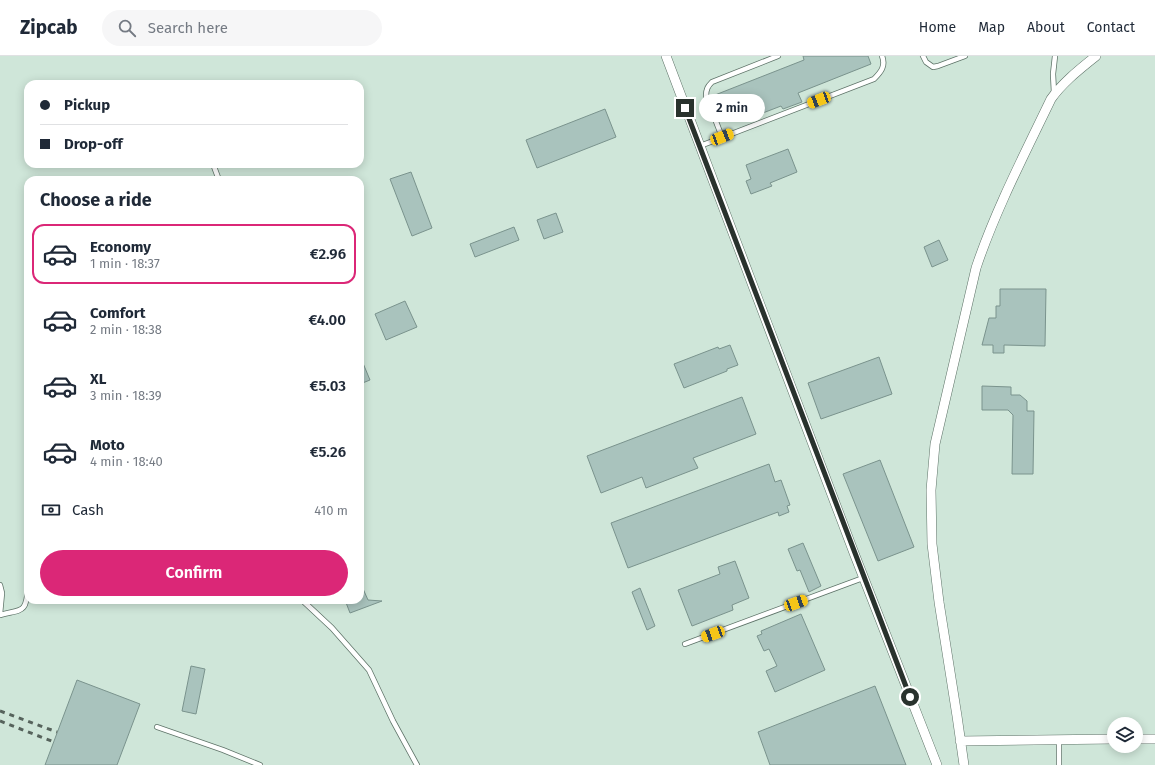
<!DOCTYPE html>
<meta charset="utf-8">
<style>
body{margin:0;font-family:"Fira Sans",sans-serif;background:#f6f6f7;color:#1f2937;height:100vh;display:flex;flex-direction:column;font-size:15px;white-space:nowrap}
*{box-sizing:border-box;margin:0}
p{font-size:13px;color:#747a83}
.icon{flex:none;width:22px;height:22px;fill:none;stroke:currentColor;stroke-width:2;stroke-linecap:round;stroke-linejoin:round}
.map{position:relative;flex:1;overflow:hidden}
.side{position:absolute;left:24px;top:120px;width:340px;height:428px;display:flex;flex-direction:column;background:#fff;border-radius:12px;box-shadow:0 2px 10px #0003}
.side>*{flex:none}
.banner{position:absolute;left:24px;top:24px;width:340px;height:88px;border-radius:12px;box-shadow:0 2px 10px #0003;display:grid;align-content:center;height:88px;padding:0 16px;background:#fff}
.tools{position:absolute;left:1107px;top:661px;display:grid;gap:8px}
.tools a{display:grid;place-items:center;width:36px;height:36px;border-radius:50%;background:#fff;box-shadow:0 2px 10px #0003;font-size:20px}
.end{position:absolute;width:18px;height:18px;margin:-9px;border:5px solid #29322d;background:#fff;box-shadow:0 0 0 2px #fff}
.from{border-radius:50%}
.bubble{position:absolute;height:28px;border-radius:14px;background:#fff;box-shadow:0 2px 10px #0003;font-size:13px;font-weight:600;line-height:28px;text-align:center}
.car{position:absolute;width:12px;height:24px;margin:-12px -6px;border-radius:5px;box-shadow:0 0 3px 1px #0007;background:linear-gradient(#f5c518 24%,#345 0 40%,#f5c518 0 76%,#345 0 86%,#f5c518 0)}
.banner b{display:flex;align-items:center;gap:14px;height:38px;font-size:15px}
.banner b+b{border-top:1px solid #e0e1e3}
.banner i{width:10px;height:10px;background:#1f2937}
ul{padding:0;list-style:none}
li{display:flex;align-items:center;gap:12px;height:60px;margin:0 8px 6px;padding:0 8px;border:2px solid transparent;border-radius:12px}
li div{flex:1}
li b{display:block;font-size:15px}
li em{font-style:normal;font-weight:600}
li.on{border-color:#db2777}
li>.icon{width:36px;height:36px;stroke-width:1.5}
h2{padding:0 16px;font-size:18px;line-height:48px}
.pay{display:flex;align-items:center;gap:10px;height:44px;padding:0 16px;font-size:15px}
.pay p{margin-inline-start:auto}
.cta{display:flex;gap:8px;margin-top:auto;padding:8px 16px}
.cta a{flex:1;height:46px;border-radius:24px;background:#db2777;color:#fff;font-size:16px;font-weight:600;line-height:46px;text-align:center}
header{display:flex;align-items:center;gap:24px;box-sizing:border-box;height:56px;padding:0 20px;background:#fff;border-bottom:1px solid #e0e1e3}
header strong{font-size:19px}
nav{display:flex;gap:22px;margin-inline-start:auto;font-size:14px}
.search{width:280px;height:36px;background:#f6f6f7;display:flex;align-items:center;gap:10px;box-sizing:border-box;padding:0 14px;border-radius:22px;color:#747a83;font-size:15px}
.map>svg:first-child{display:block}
.building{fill:#a9c3bd;stroke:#7a938d}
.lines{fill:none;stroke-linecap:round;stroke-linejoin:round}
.service-casing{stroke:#5e7368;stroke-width:6}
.minor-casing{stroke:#5e7368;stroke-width:10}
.service{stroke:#fff;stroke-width:4.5}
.minor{stroke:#fff;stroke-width:9}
.rail{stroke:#56635c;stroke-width:3;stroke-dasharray:5 5;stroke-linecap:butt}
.route{stroke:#29322d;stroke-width:5}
</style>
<header>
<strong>Zipcab</strong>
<div class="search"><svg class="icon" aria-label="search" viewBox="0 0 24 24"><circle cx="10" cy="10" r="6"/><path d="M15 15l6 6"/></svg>Search here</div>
<nav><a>Home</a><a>Map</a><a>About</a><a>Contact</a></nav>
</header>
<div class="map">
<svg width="1155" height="709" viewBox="0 0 1155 709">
<rect width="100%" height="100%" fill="#cfe6d9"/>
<path class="building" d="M 803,0 L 868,0 L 871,8 L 798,37 L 802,46 L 783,53 L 781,50 L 755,60 L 752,55 L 725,65 L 715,39 L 804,4 Z
M 605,53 L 616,81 L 537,112 L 526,84 Z
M 788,93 L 797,116 L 770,127 L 772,130 L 751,138 L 746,125 L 751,123 L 746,109 Z
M 411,116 L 432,172 L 412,180 L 390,123 Z
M 556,157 L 563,176 L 544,183 L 537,164 Z
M 514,171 L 519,184 L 475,201 L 470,188 Z
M 939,184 L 948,204 L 932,211 L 924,191 Z
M 1000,233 L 1046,233 L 1045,290 L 1004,289 L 1004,297 L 993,297 L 993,289 L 982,289 L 989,262 L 996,262 L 996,250 L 1000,250 Z
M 405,245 L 417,271 L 386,284 L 375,258 Z
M 730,289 L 738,309 L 727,313 L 727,315 L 684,332 L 674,308 L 718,291 L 719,293 Z
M 360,300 L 370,324 L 360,328 Z
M 879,301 L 892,338 L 821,363 L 808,327 Z
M 982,330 L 1011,331 L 1011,339 L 1020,339 L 1027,345 L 1027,355 L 1034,355 L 1033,418 L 1012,418 L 1013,359 L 1008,354 L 982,354 Z
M 742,341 L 756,378 L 693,402 L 698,412 L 646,432 L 642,421 L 601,437 L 587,400 Z
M 880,404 L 914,491 L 878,505 L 843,418 Z
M 769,408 L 775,426 L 781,424 L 790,449 L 787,450 L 789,456 L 779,460 L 778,456 L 628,512 L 611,467 Z
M 803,487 L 821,530 L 809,536 L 800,514 L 797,515 L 788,493 Z
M 735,505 L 749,542 L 732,549 L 733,554 L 692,570 L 678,534 L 720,518 L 718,511 Z
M 360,526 L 368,544 L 382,545 L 350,557 L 345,544 L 360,544 Z
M 640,532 L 655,570 L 647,574 L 632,536 Z
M 801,558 L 825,614 L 775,636 L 766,615 L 777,610 L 769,593 L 764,595 L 757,580 L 762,578 L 761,575 Z
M 191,610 L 205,613 L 196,658 L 182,655 Z
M 77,624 L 140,648 L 117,709 L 45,709 Z
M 875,630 L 906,709 L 770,709 L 758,676 Z"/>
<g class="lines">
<defs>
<path id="service" d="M 923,0 L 926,6 L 933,11 L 938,10 L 965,0
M 1054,37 L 1053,18 L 1055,0
M 722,81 L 706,40 C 706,33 708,30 712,26 L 778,0
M 700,90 L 874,23 C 881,16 886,10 882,0
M 213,108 L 219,124
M 0,529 L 2,537 L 0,558
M 302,544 L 332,572 L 369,614 L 393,665 L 417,709
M 0,559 C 22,553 26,558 28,532
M 685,588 L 863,522
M 157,671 L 223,694 L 260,709
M 1059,684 L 1059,709"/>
<path id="minor" d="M 666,0 L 854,497 L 937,709
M 1136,683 L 1155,683
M 960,685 L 1114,683
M 964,709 L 957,660 L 939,546 L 932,488 L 931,434 L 935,388 L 976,212 C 995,155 1025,97 1051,43 C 1063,26 1080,13 1096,0"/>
</defs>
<use href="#service" class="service-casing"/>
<use href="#minor" class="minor-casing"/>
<use href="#service" class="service"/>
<use href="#minor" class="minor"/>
<path class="rail" d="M 0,655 L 57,676
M 0,665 L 54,686"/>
</g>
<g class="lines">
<path class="route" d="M 685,52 L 910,641"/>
</g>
</svg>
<div class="tools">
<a><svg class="icon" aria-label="layers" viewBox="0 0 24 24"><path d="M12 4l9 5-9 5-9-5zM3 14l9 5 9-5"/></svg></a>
</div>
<i class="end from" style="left:910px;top:641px"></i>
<i class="end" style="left:685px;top:52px"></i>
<div class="bubble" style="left:699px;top:38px;width:66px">2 min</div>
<i class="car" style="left:819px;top:44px;rotate:249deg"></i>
<i class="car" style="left:722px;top:81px;rotate:69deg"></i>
<i class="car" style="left:796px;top:547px;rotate:70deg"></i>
<i class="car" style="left:713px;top:578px;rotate:250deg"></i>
<div class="banner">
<b><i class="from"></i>Pickup</b>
<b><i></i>Drop-off</b>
</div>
<section class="side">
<h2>Choose a ride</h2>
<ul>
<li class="on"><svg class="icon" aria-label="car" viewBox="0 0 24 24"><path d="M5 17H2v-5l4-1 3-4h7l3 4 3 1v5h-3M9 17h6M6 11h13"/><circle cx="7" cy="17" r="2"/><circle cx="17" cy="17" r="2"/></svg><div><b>Economy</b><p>1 min · 18:37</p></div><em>€2.96</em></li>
<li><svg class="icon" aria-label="car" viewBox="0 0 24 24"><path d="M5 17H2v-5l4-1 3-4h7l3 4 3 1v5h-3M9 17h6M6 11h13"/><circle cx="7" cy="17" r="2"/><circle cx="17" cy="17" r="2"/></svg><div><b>Comfort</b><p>2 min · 18:38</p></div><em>€4.00</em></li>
<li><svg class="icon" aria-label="car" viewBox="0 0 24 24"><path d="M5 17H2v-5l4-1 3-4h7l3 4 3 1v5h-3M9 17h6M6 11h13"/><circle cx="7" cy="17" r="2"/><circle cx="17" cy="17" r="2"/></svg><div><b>XL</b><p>3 min · 18:39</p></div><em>€5.03</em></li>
<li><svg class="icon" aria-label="car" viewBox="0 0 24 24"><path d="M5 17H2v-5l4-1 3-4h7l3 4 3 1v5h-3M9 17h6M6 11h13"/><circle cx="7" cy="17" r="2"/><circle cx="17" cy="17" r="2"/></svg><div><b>Moto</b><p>4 min · 18:40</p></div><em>€5.26</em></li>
</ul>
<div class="pay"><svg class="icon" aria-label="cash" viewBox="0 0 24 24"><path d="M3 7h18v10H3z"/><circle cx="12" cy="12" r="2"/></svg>Cash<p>410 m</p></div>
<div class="cta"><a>Confirm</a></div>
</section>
</div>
